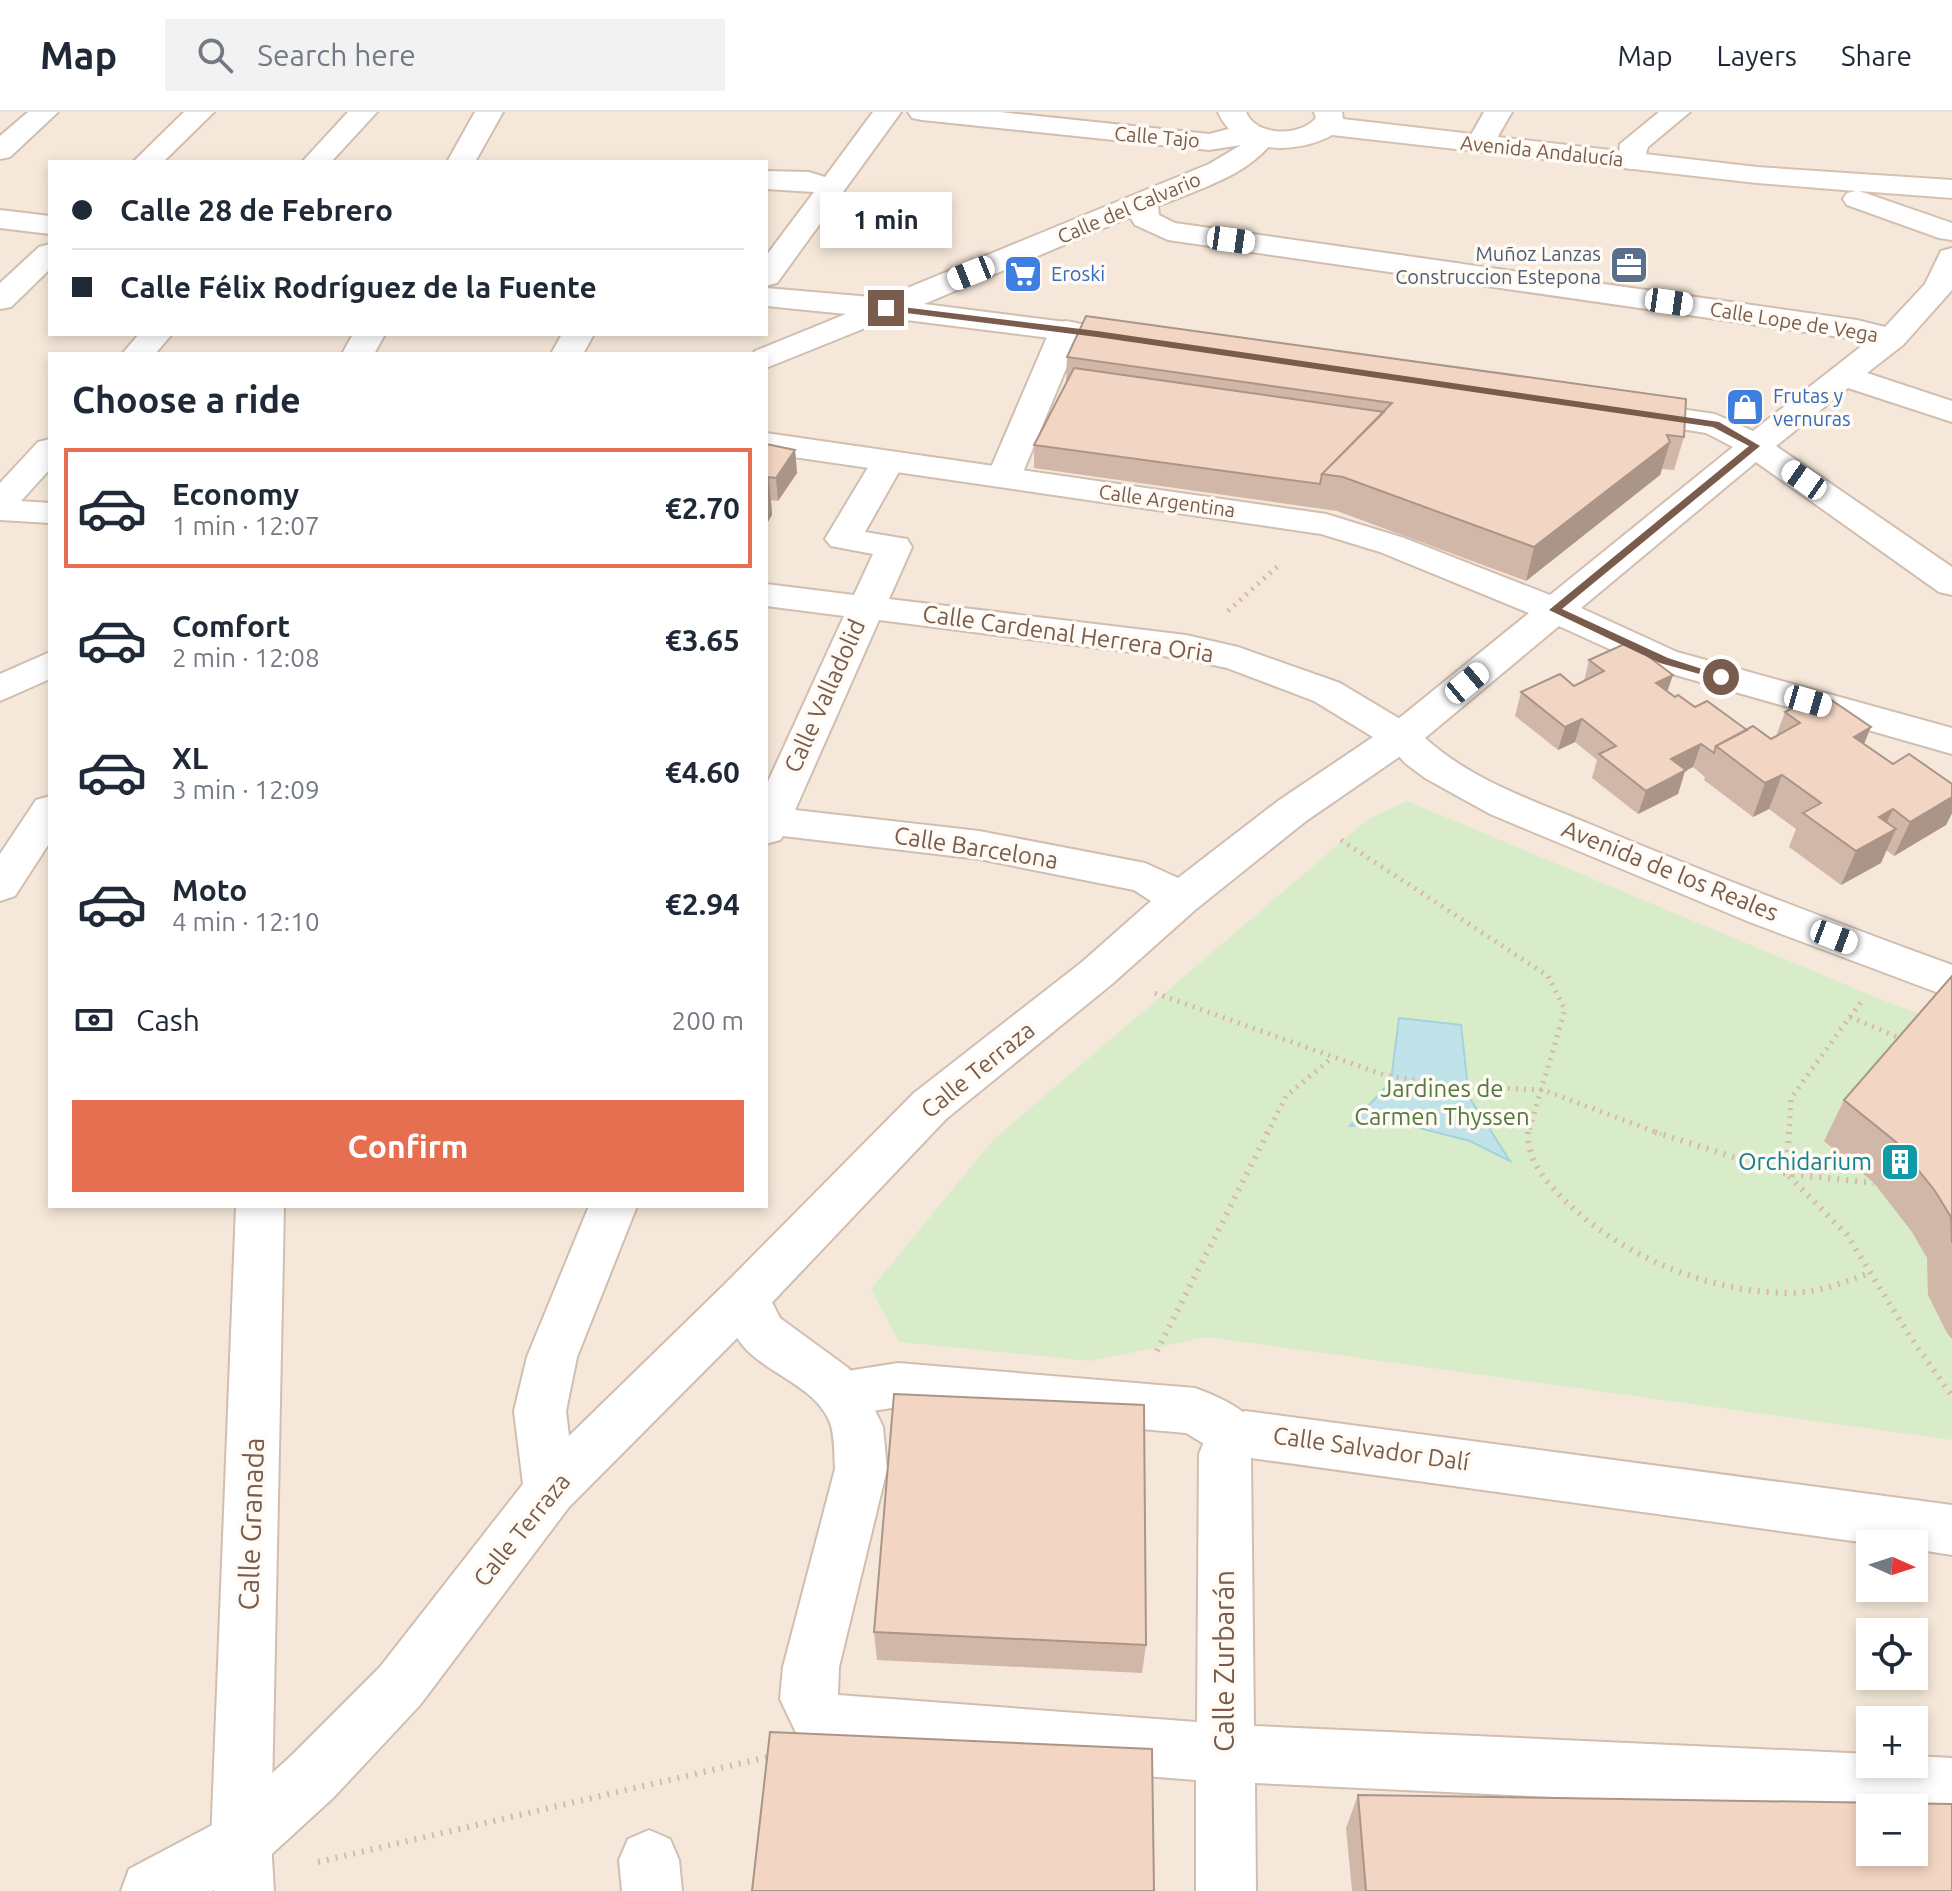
<!DOCTYPE html>
<meta charset="utf-8">
<style>
body{margin:0;font-family:Ubuntu,sans-serif;background:#f2f2f3;color:#1f2937;height:100vh;display:flex;flex-direction:column;font-size:30px;white-space:nowrap}
*{box-sizing:border-box;margin:0}
p{font-size:26px;color:#747a83}
.icon{flex:none;width:44px;height:44px;fill:none;stroke:currentColor;stroke-width:2;stroke-linecap:round;stroke-linejoin:round}
.map{position:relative;flex:1;overflow:hidden}
.sheet{position:absolute;left:48px;top:240px;width:720px;height:856px;display:flex;flex-direction:column;background:#fff;border-radius:0px;box-shadow:0 4px 12px #0003}
.sheet>*{flex:none}
.banner{position:absolute;left:48px;top:48px;width:720px;height:176px;border-radius:0px;box-shadow:0 4px 12px #0003;display:grid;align-content:center;height:176px;padding:0 24px;background:#fff}
.needle{width:52px;rotate:93deg}
.buttons{position:absolute;left:1856px;top:1418px;display:grid;gap:16px}
.buttons a{display:grid;place-items:center;width:72px;height:72px;border-radius:0px;background:#fff;box-shadow:0 4px 12px #0003;font-size:40px}
.end{position:absolute;width:36px;height:36px;margin:-18px;border:10px solid #7a5c4d;background:#fff;box-shadow:0 0 0 4px #fff}
.from{border-radius:50%}
.bubble{position:absolute;height:56px;border-radius:0px;background:#fff;box-shadow:0 4px 12px #0003;font-size:26px;font-weight:700;line-height:56px;text-align:center}
.car{position:absolute;width:24px;height:48px;margin:-24px -12px;border-radius:10px;box-shadow:0 0 6px 2px #0007;background:linear-gradient(#fff 24%,#345 0 40%,#fff 0 76%,#345 0 86%,#fff 0)}
.banner b{display:flex;align-items:center;gap:28px;height:76px;font-size:30px}
.banner b+b{border-top:2px solid #e0e1e3}
.banner i{width:20px;height:20px;background:#1f2937}
ul{padding:0;list-style:none}
li{display:flex;align-items:center;gap:24px;height:120px;margin:0 16px 12px;padding:0 8px;border:4px solid transparent;border-radius:0px}
li div{flex:1}
li b{display:block;font-size:30px}
li em{font-style:normal;font-weight:700}
li.selected{border-color:#e76f51}
li>.icon{width:72px;height:72px;stroke-width:1.5}
h2{padding:0 24px;font-size:36px;line-height:96px}
.pay{display:flex;align-items:center;gap:20px;height:88px;padding:0 24px;font-size:30px}
.pay p{margin-inline-start:auto}
.primary-button{display:flex;gap:16px;margin-top:auto;padding:16px 24px}
.primary-button a{flex:1;height:92px;border-radius:0px;background:#e76f51;color:#fff;font-size:32px;font-weight:700;line-height:92px;text-align:center}
header{display:flex;align-items:center;gap:48px;box-sizing:border-box;height:112px;padding:0 40px;background:#fff;border-bottom:2px solid #e0e1e3}
header strong{font-size:38px}
nav{display:flex;gap:44px;margin-inline-start:auto;font-size:28px}
.search{width:560px;height:72px;background:#f2f2f3;display:flex;align-items:center;gap:20px;box-sizing:border-box;padding:0 28px;border-radius:0px;color:#747a83;font-size:30px}
.map>svg:first-child{display:block}
.residential{fill:#f5e8da;fill-rule:evenodd}
.green{fill:#d8ecc9}
.water{fill:#bfe3e8;stroke:#a5d3da;stroke-width:2}
.lines{fill:none;stroke-linecap:round;stroke-linejoin:round}
.pedestrian-casing{stroke:#d1beb0;stroke-width:4}
.minor-casing{stroke:#d1beb0;stroke-width:4}
.secondary-casing{stroke:#d6c0b0;stroke-width:4}
.path-far1{stroke:#d9b8a5;stroke-width:5;stroke-dasharray:2 6;stroke-linecap:butt}
.path{stroke:#d9b8a5;stroke-width:6;stroke-dasharray:2 7;stroke-linecap:butt}
.pedestrian{fill:#fff;fill-rule:evenodd}
.minor{fill:#fff;fill-rule:evenodd}
.secondary{fill:#fff;fill-rule:evenodd}
.wall{fill:#d1b7a8}
.shaded-wall{fill:#aa9588}
.building{fill:#f3d5c3;stroke:#aa9588;stroke-width:2;fill-rule:evenodd}
.route{fill:#7a5c4d}
.labels{text-anchor:middle;stroke-width:7;stroke-linejoin:round;paint-order:stroke}
.far-street-label{font-size:20px;fill:#7a5c4d;stroke:#fffaf3}
.far-service-label{font-size:20px;fill:#4e5e75;stroke:#fffaf3;text-anchor:end}
.far-shop-label{font-size:20px;fill:#366cbe;stroke:#fffaf3;text-anchor:start}
.street-label{font-size:24px;fill:#7a5c4d;stroke:#fffaf3}
.park-label{font-size:24px;fill:#537a41;stroke:#fffaf3}
.culture-label{font-size:24px;fill:#0d838f;stroke:#fffaf3;text-anchor:end}
.near-street-label{font-size:28px;fill:#7a5c4d;stroke:#fffaf3}
</style>
<header>
<strong>Map</strong>
<div class="search"><svg class="icon" aria-label="search" viewBox="0 0 24 24"><circle cx="10" cy="10" r="6"/><path d="M15 15l6 6"/></svg>Search here</div>
<nav><a>Map</a><a>Layers</a><a>Share</a></nav>
</header>
<div class="map">
<svg width="1952" height="1779" viewBox="0 0 1952 1779">
<rect width="100%" height="100%" fill="#fdf6ec"/>
<path class="residential" d="M 0,0 L 1952,0 L 1952,1779 L 0,1779 ZM 50,50 L 766,50 L 766,222 L 50,222 ZM 50,242 L 766,242 L 766,1094 L 50,1094 ZM 1870,1432 L 1914,1432 L 1914,1476 L 1870,1476 ZM 1870,1520 L 1914,1520 L 1914,1564 L 1870,1564 ZM 1870,1608 L 1914,1608 L 1914,1652 L 1870,1652 ZM 1870,1696 L 1914,1696 L 1914,1740 L 1870,1740 Z"/>
<path class="green" d="M 1407,689 L 1880,887 L 1952,914 L 1952,1328 L 1207,1225 L 1091,1249 L 899,1230 L 871,1177 L 993,1028 L 1368,707 Z"/>
<path class="water" d="M 1399,906 L 1461,913 L 1469,985 L 1510,1049 L 1470,1029 L 1396,1010 L 1350,1014 L 1391,969 Z"/>
<g class="lines">
<defs>
<path id="pedestrian" d="M 1484,0 L 1512,0 L 1490,38 L 1480,40 L 1470,38 L 1466,32 Z
M 1066,209 L 1077,211 L 1082,218 L 1021,365 L 1016,372 L 1004,375 L 992,372 L 987,365 L 1050,218 L 1055,211 Z
M 888,339 L 900,342 L 905,349 L 865,420 L 907,427 L 912,435 L 889,487 L 1186,523 L 1238,535 L 1340,571 L 1415,616 L 1420,625 L 1415,634 L 1306,709 L 1195,798 L 1112,872 L 946,1007 L 762,1201 L 569,1395 L 420,1593 L 334,1685 L 262,1751 L 212,1779 L 121,1779 L 129,1757 L 220,1709 L 292,1643 L 380,1555 L 523,1372 L 514,1299 L 527,1245 L 589,1094 L 637,1094 L 577,1245 L 566,1299 L 569,1324 L 726,1171 L 914,981 L 1082,850 L 1151,789 L 1134,778 L 979,747 L 783,724 L 780,728 L 766,732 L 766,674 L 844,504 L 766,494 L 766,472 L 854,483 L 873,442 L 831,434 L 825,427 L 876,342 ZM 879,508 L 1186,547 L 1227,556 L 1314,589 L 1373,625 L 1278,689 L 1178,766 L 1145,751 L 979,719 L 795,698 Z
M 898,1251 L 1195,1276 C 1222,1286 1253,1300 1265,1326 L 1257,1342 L 1239,1349 L 1221,1342 L 1186,1321 L 898,1295 L 841,1304 L 823,1298 L 815,1282 L 823,1266 L 841,1260 Z"/>
<path id="minor" d="M 28,0 L 58,0 L 10,45 L 0,47 L 0,24 Z
M 184,0 L 214,0 L 163,50 L 133,50 Z
M 348,0 L 377,0 L 331,50 L 302,50 Z
M 475,0 L 503,0 L 475,50 L 447,50 Z
M 873,0 L 901,0 L 777,171 L 766,174 L 766,144 L 814,80 L 766,77 L 766,59 L 809,60 L 825,65 Z
M 908,0 L 1000,0 L 1209,22 L 1248,12 L 1272,19 L 1276,25 C 1251,63 1199,77 1158,94 L 1159,103 L 1175,111 L 1857,208 L 1885,215 L 1925,172 L 1941,139 L 1952,136 L 1952,178 L 1903,233 L 1867,261 L 1952,289 L 1952,310 L 1848,276 L 1776,334 L 1952,455 L 1952,483 L 1939,480 L 1756,350 L 1581,496 L 1677,540 L 1952,616 L 1952,642 L 1651,556 L 1559,514 L 1425,626 C 1472,669 1535,689 1592,713 C 1711,763 1831,809 1952,853 L 1952,886 L 1747,809 L 1490,702 L 1425,666 L 1405,651 L 1382,625 L 1387,616 L 1529,501 L 1380,440 L 1321,422 L 766,341 L 766,321 L 1326,402 L 1404,426 L 1550,483 L 1733,335 L 1706,321 L 1613,306 L 1609,299 L 1613,292 L 1625,289 L 1715,302 L 1753,319 L 1868,229 L 1168,128 L 1135,113 L 1130,105 L 924,192 L 1137,219 L 1148,221 L 1153,228 L 1148,235 L 1137,237 L 890,206 L 766,256 L 766,242 L 753,242 L 755,239 L 846,202 L 766,194 L 766,176 L 883,186 L 1209,52 L 1241,33 L 1209,38 L 922,8 L 912,6 Z
M 1659,0 L 1690,0 L 1648,35 L 1642,55 L 1632,57 L 1622,55 L 1618,49 L 1620,32 Z
M 0,98 L 50,104 L 50,122 L 0,116 Z
M 50,132 L 50,157 L 11,195 L 0,197 L 0,171 L 39,135 Z
M 139,222 L 172,222 L 155,242 L 122,242 Z
M 353,222 L 385,222 L 374,242 L 342,242 Z
M 562,222 L 594,222 L 583,242 L 551,242 Z
M 50,327 L 50,357 L 21,389 L 50,391 L 50,411 L 0,408 L 0,371 L 38,330 Z
M 50,540 L 50,567 L 0,589 L 0,562 Z
M 50,684 L 50,730 L 15,784 L 0,789 L 0,742 L 36,688 Z
M 236,1094 L 284,1094 L 271,1730 L 274,1779 L 214,1779 L 211,1730 Z
M 744,1165 L 762,1171 L 780,1206 L 847,1255 L 861,1269 L 883,1315 L 887,1357 L 839,1555 L 838,1583 L 1197,1610 L 1199,1342 L 1210,1315 L 1245,1299 L 1952,1393 L 1952,1443 L 1914,1437 L 1914,1432 L 1875,1432 L 1251,1346 L 1254,1614 L 1870,1642 L 1870,1652 L 1914,1652 L 1914,1644 L 1952,1646 L 1952,1704 L 1914,1702 L 1914,1696 L 1870,1696 L 1870,1700 L 1255,1671 L 1256,1779 L 1196,1779 L 1196,1668 L 846,1641 L 799,1627 L 780,1587 L 783,1555 L 835,1357 C 834,1341 835,1322 829,1308 C 814,1274 768,1262 744,1235 C 732,1221 725,1204 719,1186 L 726,1171 Z
M 649,1718 L 670,1727 L 679,1748 L 682,1779 L 622,1779 L 619,1748 L 628,1727 Z"/>
<path id="secondary" d="M 1218,0 L 1246,0 C 1256,25 1300,25 1316,6 L 1314,0 L 1342,0 L 1343,7 L 1757,55 L 1952,68 L 1952,86 L 1859,79 L 1952,111 L 1952,128 L 1939,126 L 1847,93 L 1843,87 L 1847,81 L 1856,79 L 1757,71 L 1332,23 C 1296,43 1236,43 1218,0 Z"/>
</defs>
<use href="#pedestrian" class="pedestrian-casing"/>
<use href="#minor" class="minor-casing"/>
<use href="#secondary" class="secondary-casing"/>
<path class="path-far1" d="M 1228,499 L 1280,452
M 1341,728 L 1548,864 L 1565,898 L 1528,1022
M 1155,881 L 1387,964 L 1474,975 L 1543,978 L 1661,1022
M 1850,905 L 1904,928
M 1267,1022 L 1286,984 L 1333,945
M 1789,1022 L 1791,986 L 1863,887"/>
<path class="path" d="M 1528,1020 C 1527,1042 1538,1059 1552,1075 C 1607,1138 1702,1180 1787,1181 C 1818,1181 1841,1171 1870,1161
M 1655,1020 L 1787,1062 L 1874,1071
M 1789,1020 L 1787,1062 L 1847,1123 L 1909,1223 L 1952,1284
M 1157,1239 L 1268,1020
M 318,1750 L 772,1644"/>
<use href="#pedestrian" class="pedestrian"/>
<use href="#minor" class="minor"/>
<use href="#secondary" class="secondary"/>
</g>
<path class="wall" d="M 1067,245 L 1684,325 L 1674,358 L 1662,357 L 1660,363 L 1526,469 L 1337,399 L 1034,356 L 1034,333 L 1066,271 Z
M 766,332 L 795,338 L 797,361 L 778,389 L 771,388 L 772,403 L 766,413 Z
M 1589,548 L 1667,580 L 1675,585 L 1695,595 L 1771,627 L 1776,624 L 1785,600 L 1864,632 L 1893,652 L 1952,672 L 1952,701 L 1946,713 L 1894,744 L 1886,738 L 1881,751 L 1841,773 L 1789,735 L 1796,717 L 1769,697 L 1753,705 L 1704,668 L 1705,665 L 1693,655 L 1685,659 L 1678,682 L 1638,702 L 1592,666 L 1597,648 L 1575,630 L 1558,638 L 1515,604 L 1521,580 L 1574,574 L 1584,569 Z
M 1952,864 L 1952,1227 L 1947,1221 L 1928,1183 L 1927,1146 L 1912,1120 L 1874,1071 L 1824,1029 L 1844,988 Z
M 874,1520 L 1146,1533 L 1142,1561 L 877,1548 Z
M 1358,1683 L 1952,1779 L 1352,1779 L 1346,1716 Z"/>
<path class="shaded-wall" d="M 1670,330 L 1660,363 L 1526,469 L 1534,435 Z
M 795,338 L 797,361 L 778,389 L 776,366 Z
M 769,365 L 772,403 L 766,413 L 766,370 Z
M 1673,563 L 1665,586 L 1656,571 Z
M 1582,607 L 1575,630 L 1558,638 L 1565,615 Z
M 1871,615 L 1857,649 L 1854,625 Z
M 1701,632 L 1693,655 L 1685,659 L 1678,682 L 1638,702 L 1646,679 L 1671,647 Z
M 1782,663 L 1769,697 L 1753,705 L 1765,671 Z
M 1952,685 L 1952,701 L 1946,713 L 1894,744 L 1910,710 Z
M 1893,697 L 1880,725 L 1896,717 L 1881,751 L 1841,773 L 1856,739 L 1879,705 Z"/>
<path class="building" d="M 1086,204 L 1686,287 L 1684,325 L 1667,323 L 1670,330 L 1534,435 L 1343,365 L 1322,362 L 1392,291 L 1067,245 Z
M 1074,256 L 1384,300 L 1322,362 L 1320,372 L 1034,333 Z
M 766,332 L 795,338 L 776,366 L 769,365 L 766,370 Z
M 1629,530 L 1673,563 L 1656,571 L 1675,585 L 1678,583 L 1695,595 L 1707,589 L 1747,618 L 1716,634 L 1714,641 L 1701,632 L 1671,647 L 1686,658 L 1646,679 L 1599,642 L 1616,634 L 1582,607 L 1565,615 L 1521,580 L 1560,562 L 1574,574 L 1604,559 L 1589,548 Z
M 1821,581 L 1871,615 L 1854,625 L 1893,652 L 1909,642 L 1952,672 L 1952,685 L 1910,710 L 1893,697 L 1879,705 L 1896,717 L 1856,739 L 1803,701 L 1821,691 L 1782,663 L 1765,671 L 1716,634 L 1753,614 L 1771,627 L 1800,611 L 1785,600 Z
M 1952,864 L 1952,1131 L 1951,1105 L 1935,1079 L 1896,1030 L 1844,988 Z
M 894,1282 L 1144,1293 L 1146,1533 L 874,1520 Z
M 770,1620 L 1152,1637 L 1154,1779 L 752,1779 Z
M 1358,1683 L 1952,1692 L 1952,1779 L 1366,1779 ZM 1870,1696 L 1914,1696 L 1914,1740 L 1870,1740 Z"/>
<path class="route" d="M 886,193 L 1097,219 L 1719,310 L 1760,334 L 1562,497 L 1668,546 L 1727,565 L 1721,568 L 1660,551 L 1549,498 L 1749,334 L 1713,315 L 1097,225 L 882,198 Z"/>
<defs>
<symbol id="office-square" viewBox="-11 -11 22 22"><rect x="-9" y="-9" width="18" height="18" rx="4" fill="#5c6f8a" stroke="#fffaf3"/><path d="M-6-3h4V-5.5h4V-3h4V5H-6ZM-1-4.5V-3h2v-1.5ZM-6 0V1H6V0Z" fill="#fff"/></symbol>
<symbol id="supermarket-square" viewBox="-11 -11 22 22"><rect x="-9" y="-9" width="18" height="18" rx="4" fill="#3f7fe0" stroke="#fffaf3"/><path d="M-6-5.5h2.5l.6 2H6L4.5 2H-2.5L-4.4-4H-6ZM-1.5 3.2a1.3 1.3 0 1 0 .1 0ZM3 3.2a1.3 1.3 0 1 0 .1 0Z" fill="#fff"/></symbol>
<symbol id="shop-square" viewBox="-11 -11 22 22"><rect x="-9" y="-9" width="18" height="18" rx="4" fill="#3f7fe0" stroke="#fffaf3"/><path d="M-5-2.5h2.3a2.7 3.5 0 0 1 5.4 0H5L5.5 6h-11ZM-1.5-2.5h3a1.5 2.3 0 0 0-3 0Z" fill="#fff"/></symbol>
<symbol id="building-square" viewBox="-11 -11 22 22"><rect x="-9" y="-9" width="18" height="18" rx="4" fill="#0f9aa8" stroke="#fffaf3"/><path d="M-4-6H4V6H1V3H-1V6H-4ZM-2.5-4.3h1.7v1.8h-1.7ZM.8-4.3h1.7v1.8H.8ZM-2.5-1h1.7V.8h-1.7ZM.8-1h1.7V.8H.8Z" fill="#fff"/></symbol>
</defs>
<g fill-rule="evenodd">
<use href="#office-square" x="1607" y="131" width="44" height="44"/>
<use href="#supermarket-square" x="1001" y="140" width="44" height="44"/>
<use href="#shop-square" x="1723" y="273" width="44" height="44"/>
<use href="#building-square" x="1878" y="1028" width="44" height="44"/>
</g>
<g class="labels">
<g class="far-street-label">
<text transform="translate(1157 25) rotate(5)" y="7">Calle Tajo</text>
<text transform="translate(1542 39) rotate(6)" y="7">Avenida Andalucía</text>
<text transform="translate(1129 96) rotate(-23)" y="7">Calle del Calvario</text>
<text transform="translate(1794 210) rotate(9)" y="7">Calle Lope de Vega</text>
<text transform="translate(1167 389) rotate(8)" y="7">Calle Argentina</text>
</g>
<g class="far-service-label">
<text x="1601" y="149">Muñoz Lanzas<tspan x="1601" dy="23">Construccion Estepona</tspan></text>
</g>
<g class="far-shop-label">
<text x="1051" y="169">Eroski</text>
<text x="1773" y="291">Frutas y<tspan x="1773" dy="23">vernuras</tspan></text>
</g>
<g class="street-label">
<text transform="translate(1068 522) rotate(8)" y="8">Calle Cardenal Herrera Oria</text>
<text transform="translate(825 584) rotate(-66)" y="8">Calle Valladolid</text>
<text transform="translate(976 736) rotate(9)" y="8">Calle Barcelona</text>
<text transform="translate(1670 759) rotate(22)" y="8">Avenida de los Reales</text>
<text transform="translate(978 958) rotate(-39)" y="8">Calle Terraza</text>
<text transform="translate(1371 1337) rotate(8)" y="8">Calle Salvador Dalí</text>
<text transform="translate(522 1418) rotate(-51)" y="8">Calle Terraza</text>
</g>
<g class="park-label">
<text x="1442" y="985">Jardines de<tspan x="1442" dy="28">Carmen Thyssen</tspan></text>
</g>
<g class="culture-label">
<text x="1872" y="1058">Orchidarium</text>
</g>
<g class="near-street-label">
<text transform="translate(251 1412) rotate(-88)" y="10">Calle Granada</text>
<text transform="translate(1224 1549) rotate(-90)" y="10">Calle Zurbarán</text>
</g>
</g>
</svg>
<div class="buttons">
<a><svg class="needle" viewBox="-14 -14 28 28"><path d="M0-13l5 13h-10z" fill="#e53935"/><path d="M0 13l5-13h-10z" fill="#747a83"/></svg></a>
<a><svg class="icon" aria-label="locate" viewBox="0 0 24 24"><circle cx="12" cy="12" r="6"/><path d="M12 2v4M12 18v4M2 12h4M18 12h4"/></svg></a>
<a>+</a>
<a>−</a>
</div>
<i class="end from" style="left:1721px;top:565px"></i>
<i class="end" style="left:886px;top:196px"></i>
<div class="bubble" style="left:820px;top:80px;width:132px">1 min</div>
<i class="car" style="left:1231px;top:128px;rotate:98deg"></i>
<i class="car" style="left:971px;top:161px;rotate:248deg"></i>
<i class="car" style="left:1669px;top:190px;rotate:98deg"></i>
<i class="car" style="left:1804px;top:368px;rotate:305deg"></i>
<i class="car" style="left:1467px;top:571px;rotate:50deg"></i>
<i class="car" style="left:1808px;top:589px;rotate:106deg"></i>
<i class="car" style="left:1834px;top:825px;rotate:111deg"></i>
<div class="banner">
<b><i class="from"></i>Calle 28 de Febrero</b>
<b><i></i>Calle Félix Rodríguez de la Fuente</b>
</div>
<section class="sheet">
<h2>Choose a ride</h2>
<ul>
<li class="selected"><svg class="icon" aria-label="car" viewBox="0 0 24 24"><path d="M5 17H2v-5l4-1 3-4h7l3 4 3 1v5h-3M9 17h6M6 11h13"/><circle cx="7" cy="17" r="2"/><circle cx="17" cy="17" r="2"/></svg><div><b>Economy</b><p>1 min · 12:07</p></div><em>€2.70</em></li>
<li><svg class="icon" aria-label="car" viewBox="0 0 24 24"><path d="M5 17H2v-5l4-1 3-4h7l3 4 3 1v5h-3M9 17h6M6 11h13"/><circle cx="7" cy="17" r="2"/><circle cx="17" cy="17" r="2"/></svg><div><b>Comfort</b><p>2 min · 12:08</p></div><em>€3.65</em></li>
<li><svg class="icon" aria-label="car" viewBox="0 0 24 24"><path d="M5 17H2v-5l4-1 3-4h7l3 4 3 1v5h-3M9 17h6M6 11h13"/><circle cx="7" cy="17" r="2"/><circle cx="17" cy="17" r="2"/></svg><div><b>XL</b><p>3 min · 12:09</p></div><em>€4.60</em></li>
<li><svg class="icon" aria-label="car" viewBox="0 0 24 24"><path d="M5 17H2v-5l4-1 3-4h7l3 4 3 1v5h-3M9 17h6M6 11h13"/><circle cx="7" cy="17" r="2"/><circle cx="17" cy="17" r="2"/></svg><div><b>Moto</b><p>4 min · 12:10</p></div><em>€2.94</em></li>
</ul>
<div class="pay"><svg class="icon" aria-label="cash" viewBox="0 0 24 24"><path d="M3 7h18v10H3z"/><circle cx="12" cy="12" r="2"/></svg>Cash<p>200 m</p></div>
<div class="primary-button"><a>Confirm</a></div>
</section>
</div>
